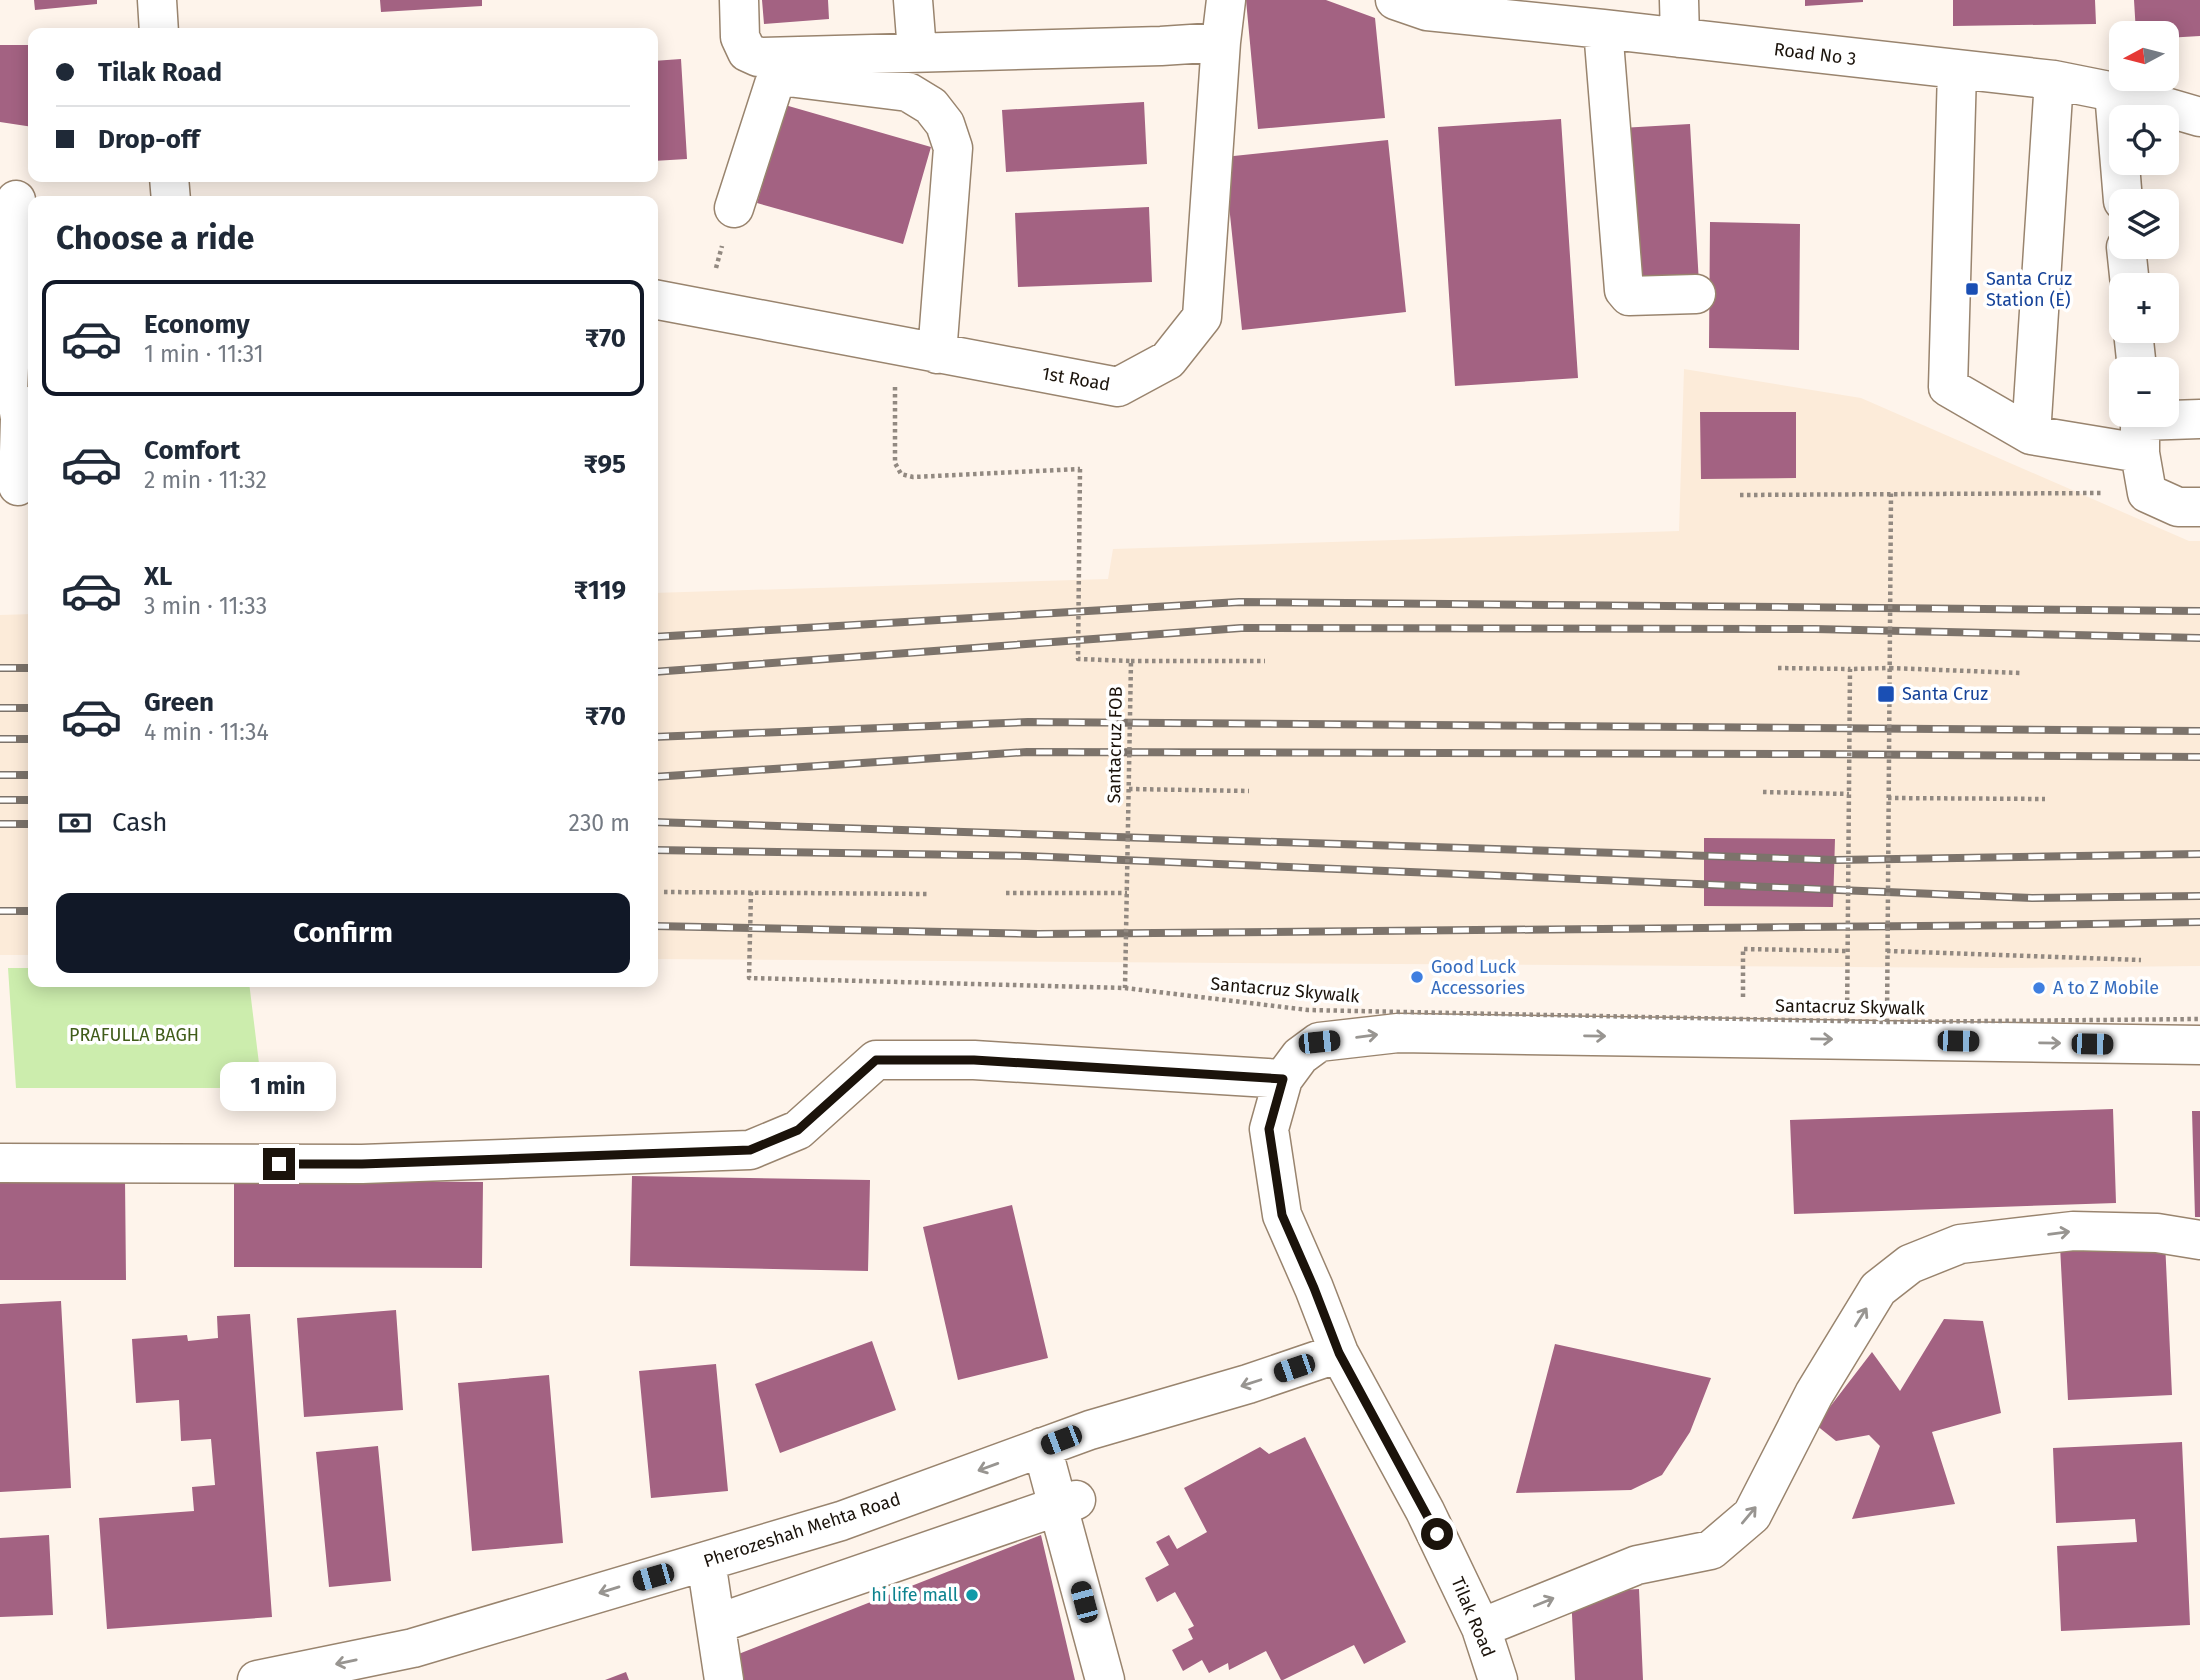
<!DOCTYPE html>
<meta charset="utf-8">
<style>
body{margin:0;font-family:"Fira Sans",sans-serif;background:#f2f2f3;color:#1f2937;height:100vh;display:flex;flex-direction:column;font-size:26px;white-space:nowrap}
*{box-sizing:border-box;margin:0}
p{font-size:23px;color:#747a83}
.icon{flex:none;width:38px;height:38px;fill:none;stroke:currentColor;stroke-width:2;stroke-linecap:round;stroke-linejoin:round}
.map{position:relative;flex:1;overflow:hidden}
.sheet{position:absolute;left:28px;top:196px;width:630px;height:791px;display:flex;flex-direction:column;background:#fff;border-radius:14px;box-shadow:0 4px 18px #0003}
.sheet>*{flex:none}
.guide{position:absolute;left:28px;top:28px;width:630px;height:154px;border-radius:14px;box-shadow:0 4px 18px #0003;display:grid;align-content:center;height:154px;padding:0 28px;background:#fff}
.needle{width:46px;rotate:263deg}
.controls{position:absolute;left:2109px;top:21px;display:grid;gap:14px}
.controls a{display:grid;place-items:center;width:70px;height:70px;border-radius:14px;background:#fff;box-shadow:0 4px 18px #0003;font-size:35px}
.end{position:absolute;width:32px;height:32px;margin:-16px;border:9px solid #1b130b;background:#fff;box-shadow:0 0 0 4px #fff}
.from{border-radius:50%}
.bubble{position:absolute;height:49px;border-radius:14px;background:#fff;box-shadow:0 4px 18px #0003;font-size:23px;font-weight:700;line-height:49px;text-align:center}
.car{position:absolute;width:21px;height:42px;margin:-21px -10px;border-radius:9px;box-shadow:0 0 5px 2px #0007;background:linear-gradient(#222 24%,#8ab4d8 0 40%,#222 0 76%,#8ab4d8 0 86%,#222 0)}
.guide b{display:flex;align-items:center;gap:24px;height:66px;font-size:26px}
.guide b+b{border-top:2px solid #e0e1e3}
.guide i{width:18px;height:18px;background:#1f2937}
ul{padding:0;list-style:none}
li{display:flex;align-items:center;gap:21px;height:116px;margin:0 14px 10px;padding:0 14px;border:4px solid transparent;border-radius:14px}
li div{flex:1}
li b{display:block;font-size:26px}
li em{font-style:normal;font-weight:700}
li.current{border-color:#111827}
li>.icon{width:63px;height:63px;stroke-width:1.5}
h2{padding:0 28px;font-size:32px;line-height:84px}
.pay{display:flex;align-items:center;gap:18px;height:77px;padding:0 28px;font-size:26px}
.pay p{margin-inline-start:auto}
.primary-button{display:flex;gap:14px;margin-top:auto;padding:14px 28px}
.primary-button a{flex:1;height:80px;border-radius:14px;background:#111827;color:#fff;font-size:28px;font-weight:700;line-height:80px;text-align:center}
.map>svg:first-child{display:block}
.built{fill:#fcebd9}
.green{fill:#ccedad}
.building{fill:#a36282}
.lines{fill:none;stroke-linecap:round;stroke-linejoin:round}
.minor-casing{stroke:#99846e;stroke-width:41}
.path{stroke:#928981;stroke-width:4.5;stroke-dasharray:3.5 3.5;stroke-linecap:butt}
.minor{stroke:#fff;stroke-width:38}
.rail-casing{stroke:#7c736b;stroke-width:8}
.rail{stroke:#fff;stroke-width:5;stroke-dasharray:16;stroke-linecap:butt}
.path-bridge{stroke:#928981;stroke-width:4.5;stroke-dasharray:3.5 3.5;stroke-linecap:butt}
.oneway{stroke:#989591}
.route{stroke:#1b130b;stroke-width:9}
.transit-dot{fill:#1a4fb4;stroke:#fff;stroke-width:2.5}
.shop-dot{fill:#3f7fe0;stroke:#fff;stroke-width:2.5}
.culture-dot{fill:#0f9aa8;stroke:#fff;stroke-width:2.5}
.labels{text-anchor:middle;stroke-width:7;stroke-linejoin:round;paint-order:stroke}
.street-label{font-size:18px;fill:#1b130b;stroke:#fff}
.transit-label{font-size:18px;fill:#164399;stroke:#fff;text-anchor:start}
.shop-label{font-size:18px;fill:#366cbe;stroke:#fff;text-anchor:start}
.park-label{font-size:18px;fill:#405d1a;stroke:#fff}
.culture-label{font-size:18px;fill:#0d838f;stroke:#fff;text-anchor:end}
</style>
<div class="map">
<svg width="2200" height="1680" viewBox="0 0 2200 1680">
<rect width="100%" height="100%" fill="#fef4eb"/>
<path class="built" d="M 1684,369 L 1861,398 L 2189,541 L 2200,541 L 2200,966 L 1996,968 L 653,959 L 653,593 L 1108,579 L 1113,549 L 1679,531 Z
M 33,614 L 33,955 L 0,955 L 0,615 Z"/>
<path class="green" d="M 8,968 L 33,968 L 33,982 L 249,982 L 262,1088 L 16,1088 Z"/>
<path class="building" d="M 34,0 L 97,0 L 97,4 L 35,10 Z
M 380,0 L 482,0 L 482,6 L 381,12 Z
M 762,0 L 828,0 L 829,19 L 764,24 Z
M 1246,0 L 1326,0 L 1375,18 L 1385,118 L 1258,129 Z
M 1805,0 L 1863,0 L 1863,2 L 1805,6 Z
M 1953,0 L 2095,0 L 2096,24 L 1953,26 Z
M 2134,0 L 2200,0 L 2200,36 L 2166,38 L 2166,33 L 2136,33 Z
M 0,45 L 33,45 L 33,127 L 0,122 Z
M 681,59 L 687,159 L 653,161 L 653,61 Z
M 1144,102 L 1147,164 L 1006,172 L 1002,110 Z
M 785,105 L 931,147 L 903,244 L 757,203 Z
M 1561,119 L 1578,378 L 1455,386 L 1438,127 Z
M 1690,124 L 1699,284 L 1630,287 L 1621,128 Z
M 1388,140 L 1406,312 L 1242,330 L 1224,157 Z
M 1149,207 L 1152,282 L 1018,287 L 1015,213 Z
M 1710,222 L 1800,224 L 1799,350 L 1709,348 Z
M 28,274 L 33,275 L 33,329 L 21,328 Z
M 1700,412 L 1796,412 L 1796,478 L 1701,479 Z
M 1704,838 L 1835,839 L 1833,907 L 1704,906 Z
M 2113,1109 L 2116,1203 L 1794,1214 L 1790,1120 Z
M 2192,1111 L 2200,1111 L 2200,1217 L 2195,1217 Z
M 632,1176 L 870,1180 L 868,1271 L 630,1266 Z
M 0,1178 L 125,1178 L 126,1280 L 0,1280 Z
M 234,1180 L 483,1182 L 482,1268 L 234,1267 Z
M 1012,1205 L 1048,1358 L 958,1380 L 923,1227 Z
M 2165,1241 L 2172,1395 L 2068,1400 L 2060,1246 Z
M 61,1301 L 71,1488 L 0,1492 L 0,1304 Z
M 396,1310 L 403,1410 L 304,1417 L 297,1318 Z
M 250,1314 L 272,1617 L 107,1629 L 99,1518 L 194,1511 L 192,1487 L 215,1485 L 211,1439 L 181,1441 L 179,1400 L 136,1403 L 132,1339 L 187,1335 L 188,1341 L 218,1338 L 217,1316 Z
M 1944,1319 L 1983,1321 L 2001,1413 L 1932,1432 L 1955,1504 L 1852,1519 L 1880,1446 L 1869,1435 L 1836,1441 L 1816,1425 L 1872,1352 L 1900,1391 Z
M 872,1341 L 896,1410 L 780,1453 L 755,1384 Z
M 1555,1344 L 1711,1378 L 1690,1432 L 1662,1475 L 1631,1490 L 1516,1493 Z
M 716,1364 L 728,1491 L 651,1498 L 639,1371 Z
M 549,1375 L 563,1543 L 472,1551 L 458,1383 Z
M 1305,1437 L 1406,1642 L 1364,1664 L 1354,1645 L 1283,1680 L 1281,1680 L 1266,1651 L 1229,1670 L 1228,1663 L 1209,1673 L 1202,1660 L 1183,1671 L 1172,1650 L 1193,1639 L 1188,1629 L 1194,1626 L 1175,1592 L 1157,1602 L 1145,1578 L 1169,1565 L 1156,1542 L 1169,1535 L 1177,1549 L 1207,1532 L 1184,1488 L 1260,1447 L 1269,1454 Z
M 2182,1442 L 2190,1625 L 2061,1631 L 2057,1546 L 2137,1542 L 2135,1519 L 2056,1523 L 2053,1448 Z
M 378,1446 L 391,1581 L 329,1587 L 316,1452 Z
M 49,1535 L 53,1615 L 0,1617 L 0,1538 Z
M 1041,1535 L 1075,1680 L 740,1680 L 736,1655 Z
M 1639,1589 L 1643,1680 L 1575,1680 L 1571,1593 Z
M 626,1672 L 629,1680 L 605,1680 Z"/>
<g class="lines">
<defs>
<path id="minor" d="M 157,0 L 159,33
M 739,0 L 740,37 L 747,52 L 758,57 L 1161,46 L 1221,42
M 913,0 L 917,51
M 1395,0 L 1427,11 L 1603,29 L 2054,80 L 2114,92 L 2200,117
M 1679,0 L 1680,38
M 1603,29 L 1624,290 L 1629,296 L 1696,294
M 1957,71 L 1948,387 L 2031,435
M 2054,80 L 2031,435 L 2140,453
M 2114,92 L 2123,201
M 169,177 L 171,201
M 16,200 L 8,392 L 18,406 L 20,418 L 18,486
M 734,208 L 774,84 L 780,78 L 788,77 L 908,92 L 931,106 L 945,124 L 953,148 L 937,354
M 2126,247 L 2130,285
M 653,299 L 1118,387 L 1168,360 L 1202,317 L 1221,42 L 1226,0
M 2133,331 L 2137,369
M 2140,415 L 2140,453 L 2147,493 L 2178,507 L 2200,507
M 2141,421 L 2200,419
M 0,1163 L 362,1164 L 750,1150 L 798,1130 L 876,1060 L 974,1060 L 1283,1079
M 1042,1447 L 1105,1680
M 706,1561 L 724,1680
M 716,1624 L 1076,1500
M 1481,1628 L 1637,1565 L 1711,1550 L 1752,1515 L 1814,1394 L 1878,1289 L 1910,1264 L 1960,1244 L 2073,1231 L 2157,1233 L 2200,1240
M 257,1680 L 413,1648 L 841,1521 L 1090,1430 L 1248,1384 L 1339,1353
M 1498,1680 L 1481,1628 L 1425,1511 L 1339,1353 L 1314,1288 L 1282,1215 L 1269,1129 L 1283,1079 L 1300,1056 L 1319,1042 L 1398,1033 L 2200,1045"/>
</defs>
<use href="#minor" class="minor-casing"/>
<path class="path" d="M 716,268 L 722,246
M 895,387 L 895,463 L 901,474 L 913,477 L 1080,469
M 1740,495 L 2104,493
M 1131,661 L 1265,661
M 1778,668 L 1850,669
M 1890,668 L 2020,673
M 1129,789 L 1249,791
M 1763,792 L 1849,794
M 1888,798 L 2045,799
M 664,892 L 929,894
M 1006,893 L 1127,893
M 1887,951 L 2141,960
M 1743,997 L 1743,949 L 1848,951"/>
<use href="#minor" class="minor"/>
<defs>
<path id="rail" d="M 653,637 L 1239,602 L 2200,611
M 0,668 L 33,668
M 653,672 L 1241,628 L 1815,629 L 2200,638
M 0,708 L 33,708
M 653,737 L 1028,722 L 2200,731
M 0,739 L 33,739
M 0,775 L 33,775
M 653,777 L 1027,752 L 1814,754 L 2200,757
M 0,800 L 33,800
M 653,822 L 1836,860 L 2200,854
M 0,824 L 33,824
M 653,850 L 1027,856 L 2032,898 L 2200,896
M 0,911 L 33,911
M 653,926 L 1038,934 L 2038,925 L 2200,922"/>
</defs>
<use href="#rail" class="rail-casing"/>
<use href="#rail" class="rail"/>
<path class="path-bridge" d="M 1080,469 L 1078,659 L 1131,661 L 1125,988
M 751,892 L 749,978 L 1125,988 L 1308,1010 L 1887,1022 L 2200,1019
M 1847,1022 L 1850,669 L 1890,668
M 1887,1022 L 1891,493"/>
</g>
<defs><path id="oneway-shaft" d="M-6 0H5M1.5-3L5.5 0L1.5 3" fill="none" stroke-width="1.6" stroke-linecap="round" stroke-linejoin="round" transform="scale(1.75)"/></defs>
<g class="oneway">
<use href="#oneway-shaft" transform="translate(1367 1036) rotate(-7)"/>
<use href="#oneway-shaft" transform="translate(1595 1036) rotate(1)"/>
<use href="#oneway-shaft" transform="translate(1822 1039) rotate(1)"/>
<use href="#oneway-shaft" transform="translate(2050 1043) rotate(1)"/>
<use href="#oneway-shaft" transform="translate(2059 1233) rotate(-7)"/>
<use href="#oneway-shaft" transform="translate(1861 1317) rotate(-58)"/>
<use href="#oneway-shaft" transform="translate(1251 1383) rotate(162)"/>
<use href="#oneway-shaft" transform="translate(988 1467) rotate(160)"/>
<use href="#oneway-shaft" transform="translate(1749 1515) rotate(-50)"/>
<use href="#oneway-shaft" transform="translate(609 1590) rotate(163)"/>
<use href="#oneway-shaft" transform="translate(1544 1602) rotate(-22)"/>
<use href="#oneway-shaft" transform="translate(346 1662) rotate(168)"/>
</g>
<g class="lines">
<path class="route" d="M 279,1164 L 362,1164 L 750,1150 L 798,1130 L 876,1060 L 974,1060 L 1283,1079 L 1269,1129 L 1282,1215 L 1314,1288 L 1339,1353 L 1437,1534"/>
</g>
<g class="transit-dot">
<rect x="1965" y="282" width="14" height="14" rx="3.5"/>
<rect x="1877" y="685" width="18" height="18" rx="3.5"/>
</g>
<g class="shop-dot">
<circle cx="1417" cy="977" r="7"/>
<circle cx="2039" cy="988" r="7"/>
</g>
<circle class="culture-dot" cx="972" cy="1595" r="7"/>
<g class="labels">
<g class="street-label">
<text transform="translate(1815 54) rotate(7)" y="6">Road No 3</text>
<text transform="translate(1076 379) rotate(10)" y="6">1st Road</text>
<text transform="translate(1115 745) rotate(-89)" y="6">Santacruz FOB</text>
<text transform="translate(1285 990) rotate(5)" y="6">Santacruz Skywalk</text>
<text transform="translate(1850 1007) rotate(1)" y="6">Santacruz Skywalk</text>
<text transform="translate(802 1530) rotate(-18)" y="6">Pherozeshah Mehta Road</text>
<text transform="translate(1473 1617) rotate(67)" y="6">Tilak Road</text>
</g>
<g class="transit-label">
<text x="1986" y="285">Santa Cruz<tspan x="1986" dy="21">Station (E)</tspan></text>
<text x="1902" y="700">Santa Cruz</text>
</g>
<g class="shop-label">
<text x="1431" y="973">Good Luck<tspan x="1431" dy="21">Accessories</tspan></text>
<text x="2053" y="994">A to Z Mobile</text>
</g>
<g class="park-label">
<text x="134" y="1041">PRAFULLA BAGH</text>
</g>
<g class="culture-label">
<text x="958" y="1601">hi life mall</text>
</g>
</g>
</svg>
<div class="controls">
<a><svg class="needle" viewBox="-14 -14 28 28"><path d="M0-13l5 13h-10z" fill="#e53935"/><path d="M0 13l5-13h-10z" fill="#747a83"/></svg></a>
<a><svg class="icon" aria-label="locate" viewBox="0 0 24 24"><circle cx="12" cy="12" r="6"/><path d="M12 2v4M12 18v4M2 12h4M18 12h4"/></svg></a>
<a><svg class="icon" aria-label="layers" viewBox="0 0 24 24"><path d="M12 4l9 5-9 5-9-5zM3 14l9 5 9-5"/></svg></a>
<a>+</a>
<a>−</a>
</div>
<i class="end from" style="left:1437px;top:1534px"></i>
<i class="end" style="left:279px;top:1164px"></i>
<div class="bubble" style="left:220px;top:1062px;width:116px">1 min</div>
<i class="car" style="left:1958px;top:1041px;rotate:91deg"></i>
<i class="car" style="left:1319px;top:1042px;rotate:84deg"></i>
<i class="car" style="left:2092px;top:1044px;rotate:91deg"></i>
<i class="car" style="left:1294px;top:1368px;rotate:251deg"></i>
<i class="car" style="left:1061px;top:1440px;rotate:249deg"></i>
<i class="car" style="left:653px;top:1577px;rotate:254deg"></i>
<i class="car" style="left:1084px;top:1602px;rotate:345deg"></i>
<div class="guide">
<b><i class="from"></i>Tilak Road</b>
<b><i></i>Drop-off</b>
</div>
<section class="sheet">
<h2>Choose a ride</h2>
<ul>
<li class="current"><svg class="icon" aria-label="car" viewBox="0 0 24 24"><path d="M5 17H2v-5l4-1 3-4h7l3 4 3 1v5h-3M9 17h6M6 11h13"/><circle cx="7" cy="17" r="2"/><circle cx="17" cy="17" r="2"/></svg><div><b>Economy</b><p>1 min · 11:31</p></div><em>₹70</em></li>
<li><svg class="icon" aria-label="car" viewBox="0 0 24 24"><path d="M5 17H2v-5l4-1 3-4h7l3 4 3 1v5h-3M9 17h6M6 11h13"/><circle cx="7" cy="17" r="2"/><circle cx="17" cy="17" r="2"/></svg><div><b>Comfort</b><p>2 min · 11:32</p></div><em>₹95</em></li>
<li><svg class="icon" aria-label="car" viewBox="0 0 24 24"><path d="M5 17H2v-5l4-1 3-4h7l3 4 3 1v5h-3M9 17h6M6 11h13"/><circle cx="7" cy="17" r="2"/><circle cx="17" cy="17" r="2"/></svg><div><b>XL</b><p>3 min · 11:33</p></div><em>₹119</em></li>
<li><svg class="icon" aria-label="car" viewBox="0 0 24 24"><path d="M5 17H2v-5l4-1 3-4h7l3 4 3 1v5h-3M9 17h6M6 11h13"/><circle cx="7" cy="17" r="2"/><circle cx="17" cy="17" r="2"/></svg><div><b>Green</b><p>4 min · 11:34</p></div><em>₹70</em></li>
</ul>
<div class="pay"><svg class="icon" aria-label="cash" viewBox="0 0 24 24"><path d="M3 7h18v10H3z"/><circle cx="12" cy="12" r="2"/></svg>Cash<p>230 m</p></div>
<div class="primary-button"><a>Confirm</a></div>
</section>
</div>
